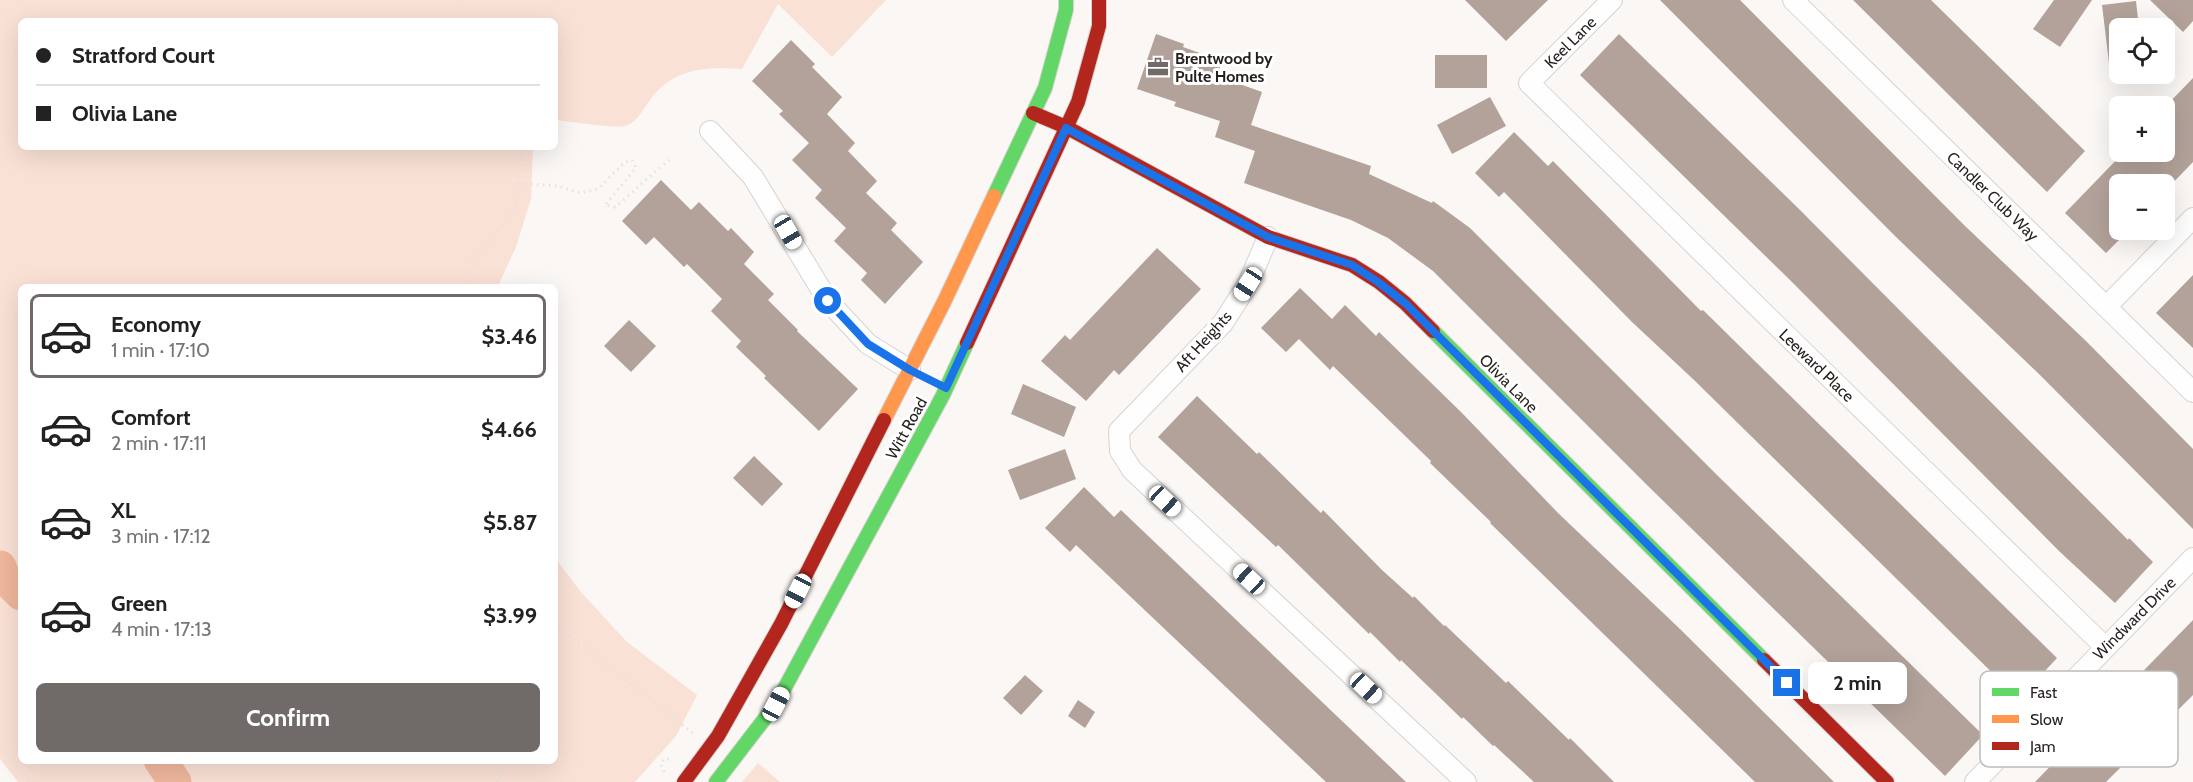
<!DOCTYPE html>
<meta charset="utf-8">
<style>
body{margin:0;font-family:Cabin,sans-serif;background:#f2f2f2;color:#222;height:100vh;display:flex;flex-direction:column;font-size:22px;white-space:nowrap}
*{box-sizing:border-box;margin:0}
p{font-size:20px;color:#767676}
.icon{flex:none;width:33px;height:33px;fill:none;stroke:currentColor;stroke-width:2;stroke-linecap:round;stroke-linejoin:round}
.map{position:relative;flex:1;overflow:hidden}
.sheet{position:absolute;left:18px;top:284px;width:540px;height:480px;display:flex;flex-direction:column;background:#fff;border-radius:9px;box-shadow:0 6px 24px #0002}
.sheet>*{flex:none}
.hud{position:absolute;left:18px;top:18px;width:540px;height:132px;border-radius:9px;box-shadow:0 6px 24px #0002;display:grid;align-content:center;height:132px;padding:0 18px;background:#fff}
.controls{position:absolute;left:2109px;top:18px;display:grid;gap:12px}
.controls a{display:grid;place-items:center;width:66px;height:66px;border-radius:9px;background:#fff;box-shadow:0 6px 24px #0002;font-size:30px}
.end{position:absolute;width:27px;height:27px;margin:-14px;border:8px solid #1a73e8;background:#fff;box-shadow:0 0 0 3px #fff}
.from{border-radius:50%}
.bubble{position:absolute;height:42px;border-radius:9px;background:#fff;box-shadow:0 6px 24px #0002;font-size:20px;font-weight:700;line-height:42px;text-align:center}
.car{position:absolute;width:18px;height:36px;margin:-18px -9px;border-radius:8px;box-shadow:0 0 4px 2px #0007;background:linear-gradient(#fff 24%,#345 0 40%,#fff 0 76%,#345 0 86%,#fff 0)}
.hud b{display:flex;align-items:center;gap:21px;height:57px;font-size:22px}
.hud b+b{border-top:2px solid #e0e0e0}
.hud i{width:15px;height:15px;background:#222}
ul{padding:10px 0 0;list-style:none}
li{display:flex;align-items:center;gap:18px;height:84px;margin:0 12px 9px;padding:0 6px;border:3px solid transparent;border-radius:9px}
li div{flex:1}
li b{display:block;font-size:22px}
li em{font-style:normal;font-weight:700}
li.current{border-color:#706b69}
li>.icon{width:54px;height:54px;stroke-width:1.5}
.cta{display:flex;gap:12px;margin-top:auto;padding:12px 18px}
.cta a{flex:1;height:69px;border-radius:9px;background:#706b69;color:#fff;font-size:24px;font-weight:700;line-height:69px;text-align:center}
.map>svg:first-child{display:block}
.green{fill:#fae1d6}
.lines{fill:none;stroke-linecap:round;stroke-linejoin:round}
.river{stroke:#efb79c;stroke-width:33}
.building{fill:#b2a29a}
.street-casing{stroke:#d7d3d0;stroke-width:22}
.fast-casing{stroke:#d7d3d0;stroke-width:16}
.slow-casing{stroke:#d7d3d0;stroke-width:16}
.jam-casing{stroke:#d7d3d0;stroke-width:16}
.path{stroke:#e4e3e1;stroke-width:3;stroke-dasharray:1.5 4.5;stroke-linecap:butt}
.street{stroke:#fefefe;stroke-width:20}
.fast{stroke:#63d668;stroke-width:14}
.slow{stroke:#ff974d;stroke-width:14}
.jam{stroke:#b3261e;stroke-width:14}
.route{stroke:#1a73e8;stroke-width:8}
.labels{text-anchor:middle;stroke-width:6;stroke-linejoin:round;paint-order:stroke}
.street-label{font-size:16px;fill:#251f1d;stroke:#fff}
.poi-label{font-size:16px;font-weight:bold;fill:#251f1d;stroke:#fff;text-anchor:start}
.key{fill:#fff;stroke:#bebcbb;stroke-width:1.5}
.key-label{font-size:16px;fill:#251f1d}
</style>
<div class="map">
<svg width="2193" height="782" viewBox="0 0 2193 782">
<rect width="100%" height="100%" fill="#fbf7f5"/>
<path class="green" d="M 0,0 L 886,0 L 832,57 L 778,4 L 742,69 C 705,67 673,68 650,100 C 642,110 638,122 625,126 C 615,129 568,121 555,120 L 555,21 L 21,21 L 21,147 L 533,147 L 531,199 L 516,247 L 498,286 L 21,286 L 21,760 L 555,760 L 555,558 L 581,592 L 627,642 L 697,695 L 676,736 L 635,782 L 18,782 L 0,759 Z
M 758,763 L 780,782 L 742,782 Z"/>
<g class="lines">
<path class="river" d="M 0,567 L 4,577 L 21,594
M 160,760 L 175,782"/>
</g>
<path class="building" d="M 1465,0 L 1548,0 L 1506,41 Z
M 1660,0 L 1740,0 L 1964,225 L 2086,341 L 2193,449 L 2193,529 L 2041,376 L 1895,236 Z
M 1853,0 L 1931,0 L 2085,151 L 2047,192 Z
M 2054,0 L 2092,0 L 2060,47 L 2033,29 Z
M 2150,0 L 2193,0 L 2193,21 L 2183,32 Z
M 2136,1 L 2139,28 L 2120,28 L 2120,71 L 2110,71 L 2102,5 Z
M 1156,34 L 1184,44 L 1183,47 L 1222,61 L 1217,76 L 1262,92 L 1251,125 L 1371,166 L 1369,174 L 1432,203 L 1433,201 L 1470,228 L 1717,475 L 1983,735 L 1945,776 L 1648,486 L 1433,271 L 1388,238 L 1351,220 L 1244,183 L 1255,151 L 1215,137 L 1220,121 L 1174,106 L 1176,102 L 1137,89 Z
M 1619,34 L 1800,210 L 2128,540 L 2129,538 L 2153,562 L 2115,603 L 2059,551 L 1791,281 L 1580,75 Z
M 791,40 L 815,64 L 812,67 L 842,97 L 827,114 L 855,143 L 848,151 L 877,181 L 866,193 L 897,223 L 891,230 L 923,262 L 885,304 L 861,280 L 867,273 L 834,241 L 846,228 L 815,198 L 822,190 L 792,160 L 809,143 L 779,114 L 783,111 L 752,81 Z
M 1435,55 L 1487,55 L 1487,88 L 1435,88 Z
M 2193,78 L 2193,162 L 2165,191 L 2164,184 L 2120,184 L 2120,239 L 2106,253 L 2065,213 L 2124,152 L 2164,152 L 2164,108 Z
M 1490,97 L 1506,126 L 1452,154 L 1437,125 Z
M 1514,132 L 1548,166 L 1553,161 L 1701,311 L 1703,310 L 2057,658 L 2019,699 L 1694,380 L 1632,322 L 1504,192 L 1499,197 L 1475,173 Z
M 661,180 L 691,210 L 699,202 L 728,231 L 731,228 L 754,252 L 744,264 L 774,294 L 768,300 L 798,330 L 797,331 L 858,389 L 819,431 L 764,378 L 766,376 L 736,347 L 741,341 L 711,311 L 722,299 L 687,264 L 684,267 L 654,237 L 646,245 L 622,221 Z
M 1157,248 L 1201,289 L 1119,375 L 1114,370 L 1086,401 L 1041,361 L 1065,335 L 1070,340 Z
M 2193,275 L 2193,348 L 2156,313 Z
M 1300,288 L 1332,319 L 1345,305 L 1376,336 L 1379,332 L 1463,414 L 1558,513 L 1680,629 L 1834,782 L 1755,782 L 1490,523 L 1491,522 L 1430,463 L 1431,461 L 1333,366 L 1330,370 L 1299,339 L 1286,352 L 1261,328 Z
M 629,320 L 656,346 L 631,372 L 604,346 Z
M 1023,384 L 1076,407 L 1064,437 L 1011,414 Z
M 1197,396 L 1257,454 L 1259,452 L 1321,513 L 1323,510 L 1382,570 L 1413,598 L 1414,596 L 1444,626 L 1445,625 L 1506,683 L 1508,681 L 1569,740 L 1570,738 L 1614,782 L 1534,782 L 1494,745 L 1493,746 L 1463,717 L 1462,719 L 1401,660 L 1400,662 L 1370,632 L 1369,634 L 1278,545 L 1276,547 L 1158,437 Z
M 1065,449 L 1076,479 L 1020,500 L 1008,470 Z
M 754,456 L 783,484 L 762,506 L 733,478 Z
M 1084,487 L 1114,517 L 1121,510 L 1406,782 L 1326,782 L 1076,545 L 1070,552 L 1045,528 Z
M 2193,620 L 2193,695 L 2106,782 L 2035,782 Z
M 1025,675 L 1043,691 L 1021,715 L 1003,698 Z
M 1078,700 L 1095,712 L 1085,728 L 1068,716 Z"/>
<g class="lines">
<defs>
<path id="street" d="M 1612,0 L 1529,83 L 2105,647
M 1793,0 L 2193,392
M 710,131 L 753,177 L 828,301 L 868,344 L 910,370
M 1268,237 L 1248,284 L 1223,323 L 1119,431 L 1120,451 L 1132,470 L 1466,782
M 2106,307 L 2193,218
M 1975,782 L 2193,558"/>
<path id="fast" d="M 994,196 L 1045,88 L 1066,10 L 1066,0
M 1433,331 L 1764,660
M 716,782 L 776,704 L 943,395 L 967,343"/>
<path id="slow" d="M 884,420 L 944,302 L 994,196"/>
<path id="jam" d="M 1033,113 L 1066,127 L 1268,237 L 1352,265 L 1379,282 L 1405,303 L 1433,331
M 967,343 L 1078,102 L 1099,26 L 1099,0
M 1764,660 L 1887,782
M 684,782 L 718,736 L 781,624 L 884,420"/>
</defs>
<use href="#street" class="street-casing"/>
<use href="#fast" class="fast-casing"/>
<use href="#slow" class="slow-casing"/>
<use href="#jam" class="jam-casing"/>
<path class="path" d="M 457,0 L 474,21
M 519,183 L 557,186 L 581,193 L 598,189 L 624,163 L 632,160 L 636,168 L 605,205 L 615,207 C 634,192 650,174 670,160
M 462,286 L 470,266 L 515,209 L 522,166 L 522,147
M 555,624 L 693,733
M 0,748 L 30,782
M 664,772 L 661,764 L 664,759 L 673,759
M 497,782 L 506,760"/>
<use href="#street" class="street"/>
<use href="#fast" class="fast"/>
<use href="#slow" class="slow"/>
<use href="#jam" class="jam"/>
</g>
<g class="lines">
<path class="route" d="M 828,301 L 868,344 L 910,370 L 946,388 L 1066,128 L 1268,237 L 1352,265 L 1378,282 L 1405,303 L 1787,683"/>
</g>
<defs>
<symbol id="office-bare" viewBox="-9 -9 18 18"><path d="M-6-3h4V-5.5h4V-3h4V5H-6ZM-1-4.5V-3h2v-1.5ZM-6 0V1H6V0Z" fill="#706b69" stroke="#fff" stroke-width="2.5" paint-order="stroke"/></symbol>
</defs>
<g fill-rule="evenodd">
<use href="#office-bare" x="1143" y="52" width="30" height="30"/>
</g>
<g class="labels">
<g class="street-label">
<text transform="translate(1570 42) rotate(-45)" y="6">Keel Lane</text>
<text transform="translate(1993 196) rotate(44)" y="6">Candler Club Way</text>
<text transform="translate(1203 341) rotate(-48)" y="6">Aft Heights</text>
<text transform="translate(1817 365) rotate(44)" y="6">Leeward Place</text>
<text transform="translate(1509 383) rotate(45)" y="6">Olivia Lane</text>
<text transform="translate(906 428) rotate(-61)" y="6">Witt Road</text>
<text transform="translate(2134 618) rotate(-45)" y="6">Windward Drive</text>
</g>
<g class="poi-label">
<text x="1175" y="64">Brentwood by<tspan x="1175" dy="18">Pulte Homes</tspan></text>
</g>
</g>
<rect x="1980" y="671" width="198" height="96" rx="9" class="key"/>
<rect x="1992" y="688" width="27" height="8" fill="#63d668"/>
<rect x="1992" y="715" width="27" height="8" fill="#ff974d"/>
<rect x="1992" y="742" width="27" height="8" fill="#b3261e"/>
<g class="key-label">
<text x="2030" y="698">Fast</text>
<text x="2030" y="725">Slow</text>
<text x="2030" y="752">Jam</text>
</g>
</svg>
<div class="controls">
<a><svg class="icon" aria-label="locate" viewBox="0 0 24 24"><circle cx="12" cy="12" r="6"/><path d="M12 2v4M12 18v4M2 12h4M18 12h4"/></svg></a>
<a>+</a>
<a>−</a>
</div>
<i class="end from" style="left:828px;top:301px"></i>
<i class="end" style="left:1787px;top:683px"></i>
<div class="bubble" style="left:1808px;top:662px;width:99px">2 min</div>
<i class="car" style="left:788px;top:232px;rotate:150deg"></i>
<i class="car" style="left:1248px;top:284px;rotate:213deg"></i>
<i class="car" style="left:1165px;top:501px;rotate:133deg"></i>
<i class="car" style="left:1249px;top:579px;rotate:313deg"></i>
<i class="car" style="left:798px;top:591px;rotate:207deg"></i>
<i class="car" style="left:1366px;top:688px;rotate:133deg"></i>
<i class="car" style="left:776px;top:704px;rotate:28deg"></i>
<div class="hud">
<b><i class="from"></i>Stratford Court</b>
<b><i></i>Olivia Lane</b>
</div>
<section class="sheet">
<ul>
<li class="current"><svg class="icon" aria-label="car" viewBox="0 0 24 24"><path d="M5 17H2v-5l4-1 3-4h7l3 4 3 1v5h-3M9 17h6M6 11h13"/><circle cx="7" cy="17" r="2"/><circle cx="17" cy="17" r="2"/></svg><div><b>Economy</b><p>1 min · 17:10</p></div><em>$3.46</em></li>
<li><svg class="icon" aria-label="car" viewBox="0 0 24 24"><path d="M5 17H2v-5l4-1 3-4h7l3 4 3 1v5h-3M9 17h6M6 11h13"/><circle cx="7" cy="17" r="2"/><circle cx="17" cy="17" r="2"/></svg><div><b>Comfort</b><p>2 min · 17:11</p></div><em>$4.66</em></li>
<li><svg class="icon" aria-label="car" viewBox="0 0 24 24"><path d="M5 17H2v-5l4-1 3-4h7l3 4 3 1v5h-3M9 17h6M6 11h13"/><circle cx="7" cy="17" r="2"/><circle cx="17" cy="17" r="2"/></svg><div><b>XL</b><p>3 min · 17:12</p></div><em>$5.87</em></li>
<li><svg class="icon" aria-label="car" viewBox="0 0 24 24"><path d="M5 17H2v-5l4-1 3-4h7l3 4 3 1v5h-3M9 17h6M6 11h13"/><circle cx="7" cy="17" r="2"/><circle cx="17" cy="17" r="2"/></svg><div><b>Green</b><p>4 min · 17:13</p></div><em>$3.99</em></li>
</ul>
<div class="cta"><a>Confirm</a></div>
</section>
</div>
